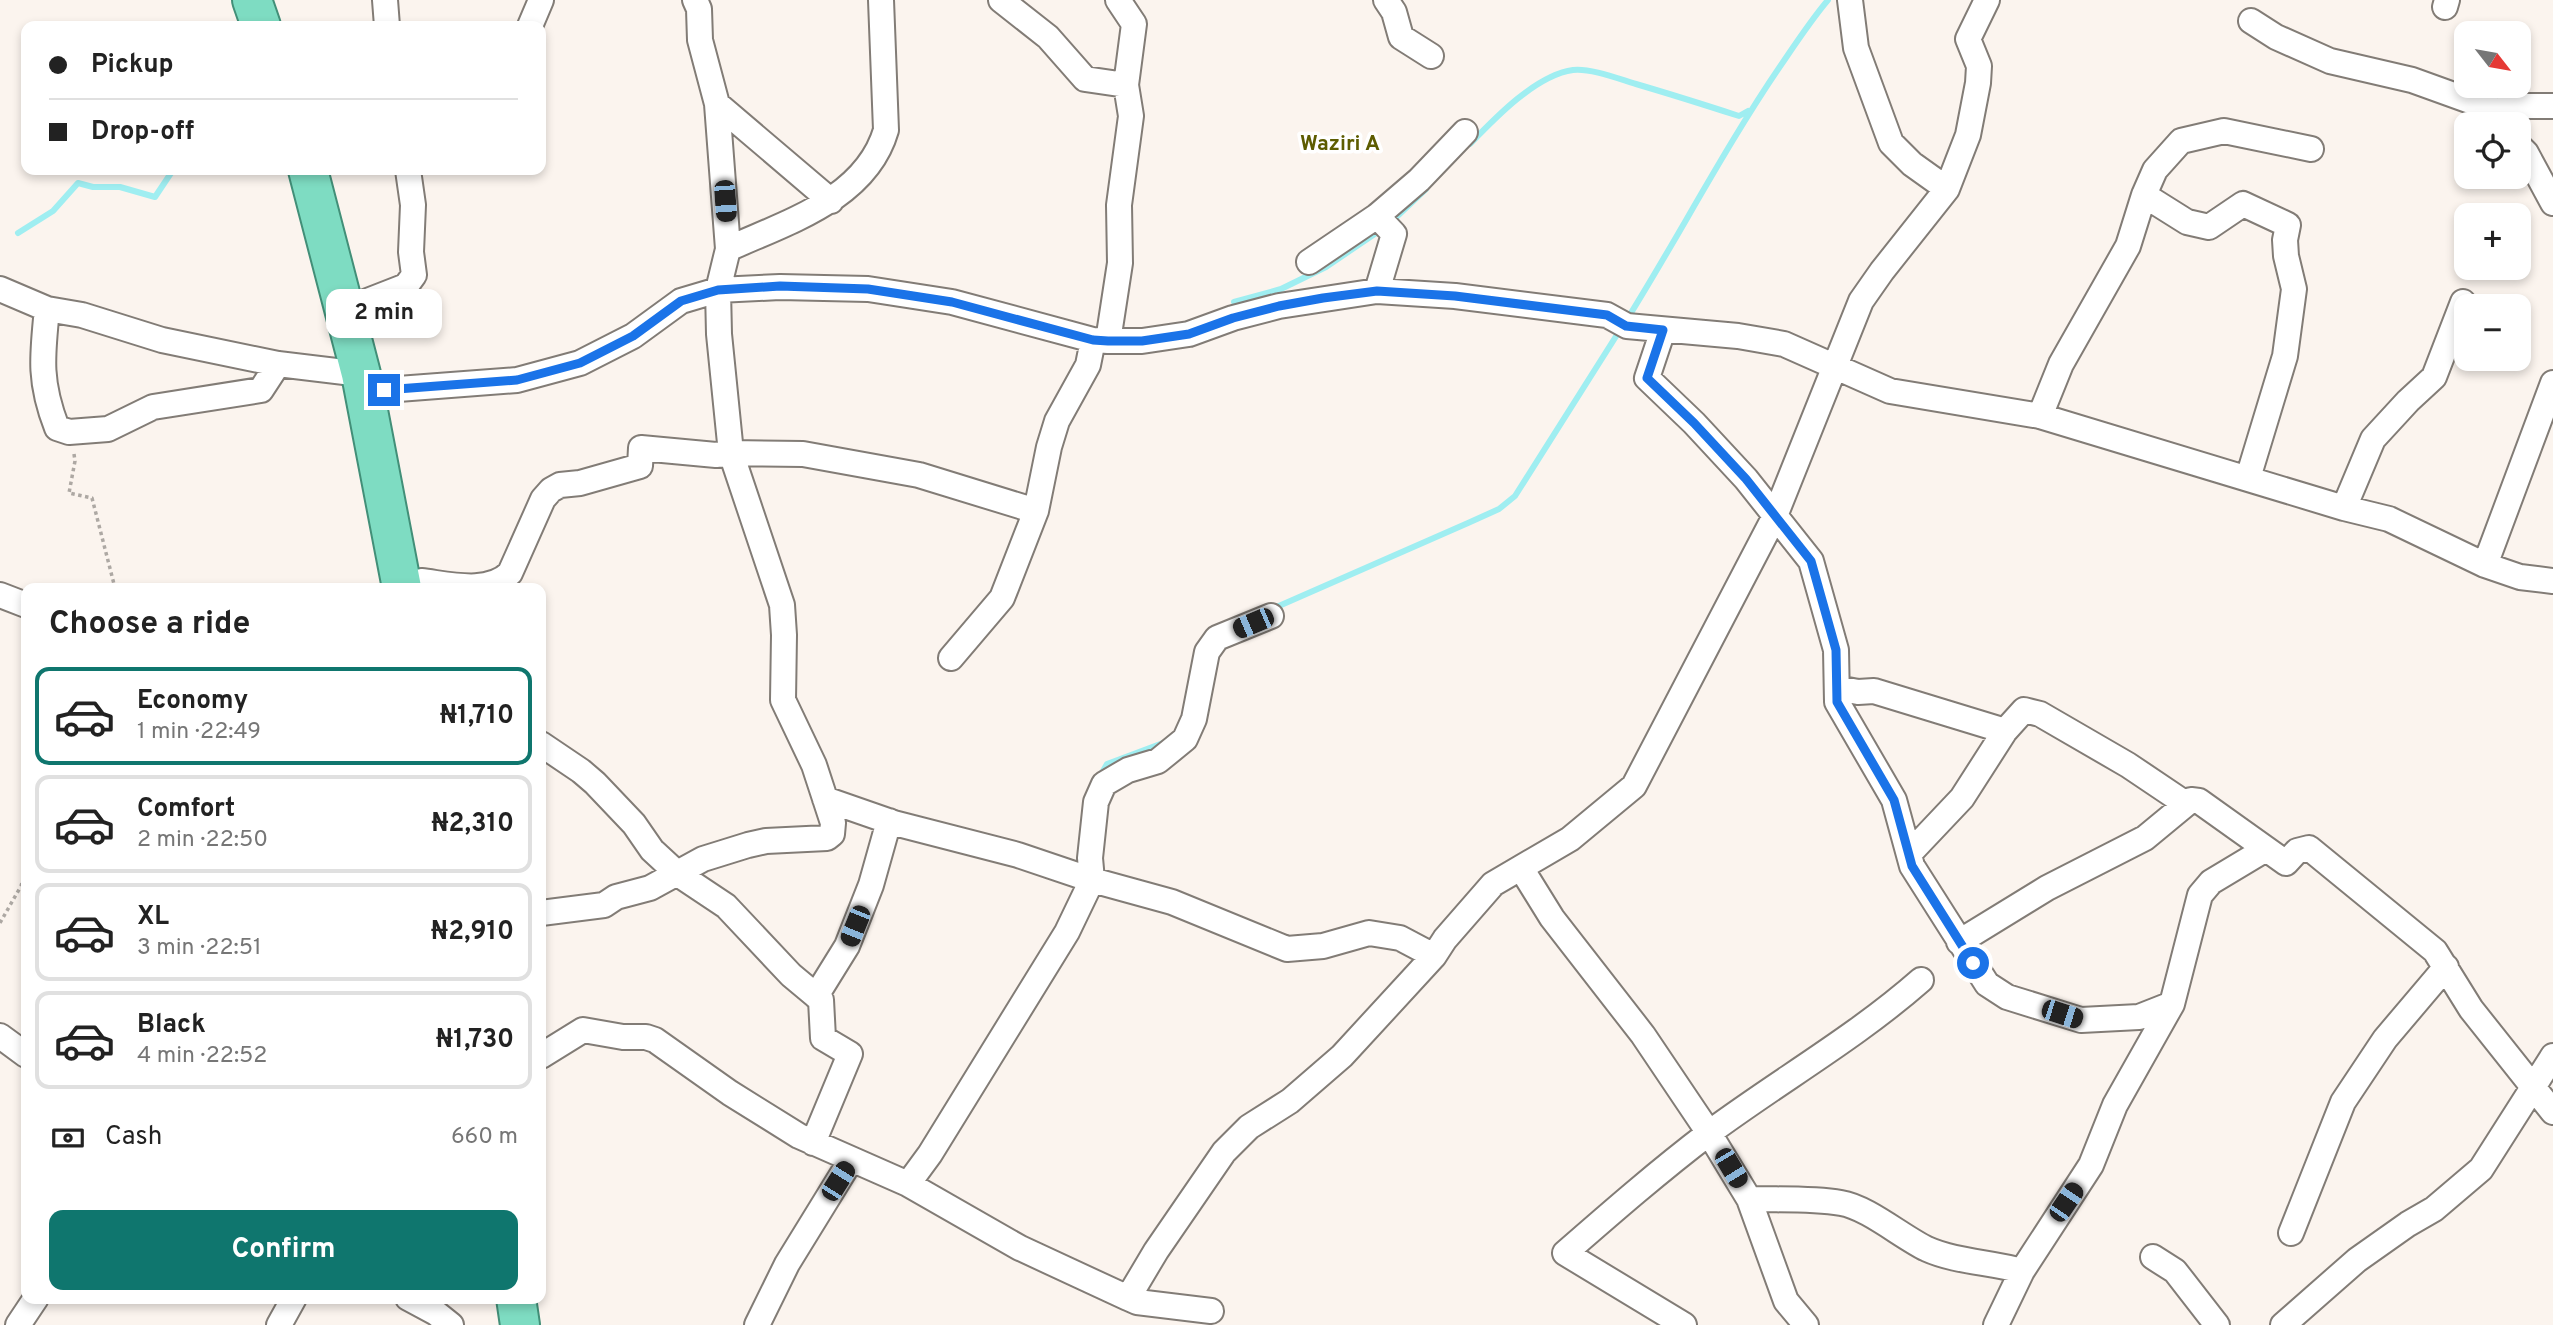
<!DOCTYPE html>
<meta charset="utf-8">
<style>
body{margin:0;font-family:Overpass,sans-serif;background:#f2f2f2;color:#222;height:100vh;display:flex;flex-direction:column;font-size:26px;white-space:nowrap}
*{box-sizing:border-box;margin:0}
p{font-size:23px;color:#767676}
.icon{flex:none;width:38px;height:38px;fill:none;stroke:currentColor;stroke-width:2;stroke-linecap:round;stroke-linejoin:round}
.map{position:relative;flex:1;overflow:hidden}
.details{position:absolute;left:21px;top:583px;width:525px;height:721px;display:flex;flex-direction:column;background:#fff;border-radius:14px;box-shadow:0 4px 10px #0003}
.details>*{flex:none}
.guide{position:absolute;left:21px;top:21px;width:525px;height:154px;border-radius:14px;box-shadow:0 4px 10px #0003;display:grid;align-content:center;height:154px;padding:0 28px;background:#fff}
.needle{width:46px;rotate:121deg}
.buttons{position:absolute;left:2454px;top:21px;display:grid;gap:14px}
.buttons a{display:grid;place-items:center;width:77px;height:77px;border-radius:14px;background:#fff;box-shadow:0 4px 10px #0003;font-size:35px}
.end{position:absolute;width:32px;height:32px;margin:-16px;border:9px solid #1a73e8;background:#fff;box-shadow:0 0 0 4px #fff}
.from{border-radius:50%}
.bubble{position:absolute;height:49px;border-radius:14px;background:#fff;box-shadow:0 4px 10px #0003;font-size:23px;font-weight:700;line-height:49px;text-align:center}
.car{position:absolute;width:21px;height:42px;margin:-21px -10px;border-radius:9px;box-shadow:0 0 5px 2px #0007;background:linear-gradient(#222 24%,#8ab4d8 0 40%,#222 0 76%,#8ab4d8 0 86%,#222 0)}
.guide b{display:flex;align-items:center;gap:24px;height:66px;font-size:26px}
.guide b+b{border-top:2px solid #e0e0e0}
.guide i{width:18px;height:18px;background:#222}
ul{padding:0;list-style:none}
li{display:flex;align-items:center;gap:21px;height:98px;margin:0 14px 10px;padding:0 14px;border:4px solid #e0e0e0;border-radius:14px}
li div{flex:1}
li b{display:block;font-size:26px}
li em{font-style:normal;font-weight:700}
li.selected{border-color:#0f766e}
li>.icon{width:63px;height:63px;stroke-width:1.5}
h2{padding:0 28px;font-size:32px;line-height:84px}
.pay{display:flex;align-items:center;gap:18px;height:77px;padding:0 28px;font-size:26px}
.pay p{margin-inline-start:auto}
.action{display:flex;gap:14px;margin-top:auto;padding:14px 28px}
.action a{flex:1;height:80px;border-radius:14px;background:#0f766e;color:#fff;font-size:28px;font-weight:700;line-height:80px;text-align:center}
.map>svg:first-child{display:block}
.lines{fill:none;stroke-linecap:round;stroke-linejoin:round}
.stream{stroke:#9feef1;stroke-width:6}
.minor-casing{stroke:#827c76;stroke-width:28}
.trunk-casing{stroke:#428f78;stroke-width:42}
.path{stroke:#ada8a3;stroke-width:3.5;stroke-dasharray:3.5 3.5;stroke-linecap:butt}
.minor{stroke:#fff;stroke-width:24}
.trunk{stroke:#7edcc2;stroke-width:38}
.route{stroke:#1a73e8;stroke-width:9}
.labels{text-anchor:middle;stroke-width:7;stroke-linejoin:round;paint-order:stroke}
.neighbourhood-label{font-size:21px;font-weight:bold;fill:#5d5c00;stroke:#fff}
</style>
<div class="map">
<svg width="2553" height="1325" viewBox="0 0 2553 1325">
<rect width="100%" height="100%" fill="#fbf4ee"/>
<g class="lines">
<path class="stream" d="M 1470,144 C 1495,118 1536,75 1573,70 C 1591,68 1619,79 1636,84 C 1670,94 1705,105 1739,116 L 1748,111
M 1390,223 L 1426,189
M 18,233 L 53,211 L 78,183 L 93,187 L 120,187 L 155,197 L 173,170
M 1234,302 L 1281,289 L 1326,267 L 1382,229
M 1626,321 C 1679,236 1725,147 1781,65 C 1796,43 1811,20 1828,0
M 1272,609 L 1468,523 L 1499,509 L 1515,496 L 1620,330
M 1099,778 L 1107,764 L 1163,743"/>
<defs>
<path id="minor" d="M 385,0 L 387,26
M 695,0 L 699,9 L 700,40 L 717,104 L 831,201
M 1001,0 L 1048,37 L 1085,79 L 1126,85
M 1386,0 L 1394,12 L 1401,37 L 1431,56
M 1850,0 L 1856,48 L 1891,143 L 1912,164 L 1947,189
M 2445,7 L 2447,0
M 2251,21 L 2276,37 L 2330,61 L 2412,80 L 2498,111 L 2510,106 L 2553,106
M 530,26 L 541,0
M 2518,145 L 2526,153 L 2553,203
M 2144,195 L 2155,170 L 2181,141 L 2224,131 L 2311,149
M 728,249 C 787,222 866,199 886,130 L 881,0
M 1309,262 L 1377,216 L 1419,180 L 1465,132
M 0,289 L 47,309 L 82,315 L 162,340 L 278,364 L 361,374
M 1377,291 L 1394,234 L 1377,216
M 365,302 L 406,286 L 414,275 L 411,252 L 413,205 L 408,170
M 47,309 C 42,357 39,382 57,428 L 69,432 L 108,429 L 153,407 L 261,390 L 278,364
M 1663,330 L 1647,378 L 1694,423 L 1746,479 L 1811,561 L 1836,650 L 1837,702 L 1894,800 L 1912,866 L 1987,984 L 2007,997 L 2081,1020 L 2139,1017 L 2172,1004
M 1108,341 L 1120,263 L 1119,205 L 1131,116 L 1126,85 L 1134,24 L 1118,0
M 385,390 L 517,380 L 580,363 L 633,336 L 681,301 L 718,290 L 780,287 L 868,289 L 952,302 L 1093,340 L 1108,341 L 1142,341 L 1189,334 L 1233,318 L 1279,306 L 1377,291 L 1455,296 L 1607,315 L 1627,326 L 1738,336 L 1784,344 L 1890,391 L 2040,416 L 2344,508 L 2389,519 L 2485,565 L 2520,577 L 2553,581
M 2040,416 L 2061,364 L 2128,246 L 2144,195 L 2187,222 L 2209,227 L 2243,204 L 2288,225 L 2285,240 L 2286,256 L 2294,289 L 2285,356 L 2248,478
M 2344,508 L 2373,439 L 2408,401 L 2434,377 L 2463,302
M 2485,565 L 2553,383
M 421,581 C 448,584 488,595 510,573 L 543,499 L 551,490 L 560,485 L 580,483 L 640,466 L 641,448 L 716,455 L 731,453 L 719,334 L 718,290 L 728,249 L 717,104
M 0,595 L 26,605
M 951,658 L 1002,598 L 1036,511 L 1049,447 L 1057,421 L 1088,365 L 1093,340
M 1837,688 L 1858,692 L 1874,691 L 2005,731 L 2024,710 L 2040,714 L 2128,765 L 2186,804
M 541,744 L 581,771 L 595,783 L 634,824 L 652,850 L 678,874 L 726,906 L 791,975 L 821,1000 L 823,1038 L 850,1054 L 813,1143
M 825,799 L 894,823 L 1018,855 L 1092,880 L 1172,902 L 1287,949 L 1323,946 L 1369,933 L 1400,938 L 1434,956
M 1909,854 L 1962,798 L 2005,731
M 1521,868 L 1552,918 L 1643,1035 L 1709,1133 L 1749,1199 L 1786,1301 L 1806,1325
M 541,913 L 604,905 L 616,897 L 650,888 L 703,859 L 748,845 L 766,841 L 827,838 L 832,834 L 833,823 L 814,765 L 783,700 L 784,635 L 782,605 L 731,453 L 803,454 L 919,475 L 1036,511
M 1959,942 L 2047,888 L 2145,838 L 2191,800 L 2199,801 L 2286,863 L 2297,851 L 2309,848 L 2435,951 L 2471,1009 L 2553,1112
M 816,996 L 847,946 L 871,885 L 889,821
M 0,1036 L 26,1055
M 541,1056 L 583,1030 L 623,1037 L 646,1037 L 655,1040 L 730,1093 L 799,1136 L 908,1184 L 1020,1248 L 1128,1298 L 1156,1251 L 1224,1152 L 1249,1127 L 1290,1101 L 1342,1056 L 1434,956 L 1445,939 L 1493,884 L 1570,839 L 1634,786 L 1775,516 L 1861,301 L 1882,271 L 1947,189 L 1968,135 L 1978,83 L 1979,66 L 1968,39 L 1987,0
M 908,1184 L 930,1154 L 1067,932 L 1092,880 L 1090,858 L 1096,802 L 1104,784 L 1128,770 L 1158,761 L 1185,739 L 1194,719 L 1207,652 L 1217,638 L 1271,616
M 1749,1199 C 1779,1200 1811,1198 1841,1203 C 1867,1207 1902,1237 1927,1249 C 1956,1262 1991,1262 2022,1271
M 2291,1233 L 2343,1102 L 2385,1039 L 2446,967
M 2153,1257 L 2175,1271 L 2217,1325
M 408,1298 L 436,1313 L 451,1325
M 1128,1298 L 1137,1302 L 1211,1311
M 18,1325 L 36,1298
M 279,1325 L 294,1298
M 757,1325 L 787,1264 L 851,1160
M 1684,1325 L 1565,1253 C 1612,1212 1659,1171 1709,1133 C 1779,1081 1855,1038 1921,980
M 1996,1325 L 2022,1271 L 2091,1165 L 2115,1105 L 2172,1004 L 2200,895 L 2211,882 L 2266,849
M 2283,1325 L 2357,1260 L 2408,1224 L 2434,1209 L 2481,1169 L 2553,1056"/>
<path id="trunk" d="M 252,0 L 261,26
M 308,170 L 361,374 L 402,588
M 516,1298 L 520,1325"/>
</defs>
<use href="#minor" class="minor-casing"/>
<use href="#trunk" class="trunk-casing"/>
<path class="path" d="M 74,454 L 75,461 L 69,493 L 92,498 L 115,588
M 0,923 L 21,886 L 26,869"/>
<use href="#minor" class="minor"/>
<use href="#trunk" class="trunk"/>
</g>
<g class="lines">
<path class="route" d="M 384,390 L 517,380 L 580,363 L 633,336 L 681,301 L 718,290 L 780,286 L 868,289 L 952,302 L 1093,340 L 1108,341 L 1142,341 L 1189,334 L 1233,318 L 1279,306 L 1323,298 L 1377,291 L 1455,296 L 1607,315 L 1626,326 L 1663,330 L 1647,378 L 1694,423 L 1746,479 L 1811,561 L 1836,650 L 1837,702 L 1894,800 L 1912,866 L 1973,963"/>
</g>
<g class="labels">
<g class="neighbourhood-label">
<text x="1340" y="150">Waziri A</text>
</g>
</g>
</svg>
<div class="buttons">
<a><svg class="needle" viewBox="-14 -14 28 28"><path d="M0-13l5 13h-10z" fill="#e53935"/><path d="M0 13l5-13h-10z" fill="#767676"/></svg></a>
<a><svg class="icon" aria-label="locate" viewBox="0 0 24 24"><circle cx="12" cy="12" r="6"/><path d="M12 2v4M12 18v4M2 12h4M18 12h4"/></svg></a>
<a>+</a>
<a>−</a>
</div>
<i class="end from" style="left:1973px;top:963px"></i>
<i class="end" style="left:384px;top:390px"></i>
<div class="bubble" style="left:326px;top:289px;width:116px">2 min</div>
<i class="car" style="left:725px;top:201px;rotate:176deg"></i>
<i class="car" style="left:1253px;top:623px;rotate:247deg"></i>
<i class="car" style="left:855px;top:926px;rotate:202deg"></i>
<i class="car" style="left:2062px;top:1014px;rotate:108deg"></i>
<i class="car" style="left:1731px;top:1168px;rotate:149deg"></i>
<i class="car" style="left:838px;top:1181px;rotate:32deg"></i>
<i class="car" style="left:2066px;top:1202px;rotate:34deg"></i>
<div class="guide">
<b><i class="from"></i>Pickup</b>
<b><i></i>Drop-off</b>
</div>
<section class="details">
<h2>Choose a ride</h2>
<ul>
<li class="selected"><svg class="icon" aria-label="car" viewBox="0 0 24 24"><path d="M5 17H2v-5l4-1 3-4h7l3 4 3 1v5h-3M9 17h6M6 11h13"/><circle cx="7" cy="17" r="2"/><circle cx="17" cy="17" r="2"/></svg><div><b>Economy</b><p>1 min · 22:49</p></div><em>₦1,710</em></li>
<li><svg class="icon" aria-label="car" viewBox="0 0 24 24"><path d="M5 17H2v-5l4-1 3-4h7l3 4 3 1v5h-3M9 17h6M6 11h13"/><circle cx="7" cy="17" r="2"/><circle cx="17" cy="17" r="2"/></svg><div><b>Comfort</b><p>2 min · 22:50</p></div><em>₦2,310</em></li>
<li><svg class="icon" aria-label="car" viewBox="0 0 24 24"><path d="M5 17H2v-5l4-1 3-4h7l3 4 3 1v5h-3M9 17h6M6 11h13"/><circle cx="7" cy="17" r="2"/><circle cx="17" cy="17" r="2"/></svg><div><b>XL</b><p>3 min · 22:51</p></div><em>₦2,910</em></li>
<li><svg class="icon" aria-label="car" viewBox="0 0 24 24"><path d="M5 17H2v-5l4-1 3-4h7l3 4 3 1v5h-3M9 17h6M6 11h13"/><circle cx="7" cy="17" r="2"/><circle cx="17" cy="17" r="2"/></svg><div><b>Black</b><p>4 min · 22:52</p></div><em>₦1,730</em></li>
</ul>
<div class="pay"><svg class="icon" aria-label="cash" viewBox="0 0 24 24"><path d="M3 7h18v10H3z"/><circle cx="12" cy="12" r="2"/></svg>Cash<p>660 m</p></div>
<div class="action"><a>Confirm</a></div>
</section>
</div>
